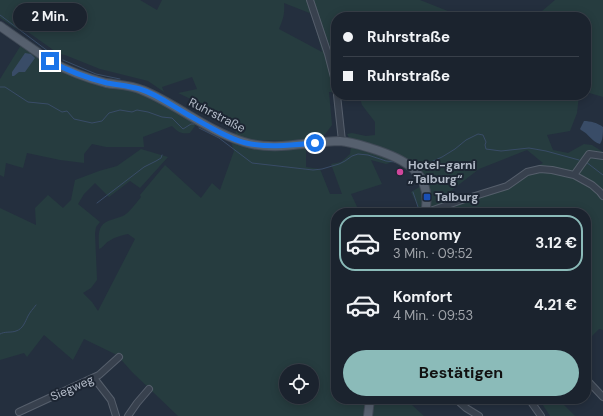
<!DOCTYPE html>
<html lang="de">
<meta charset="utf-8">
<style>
body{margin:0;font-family:"DM Sans",sans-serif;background:#282f3a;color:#f1f3f6;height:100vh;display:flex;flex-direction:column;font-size:15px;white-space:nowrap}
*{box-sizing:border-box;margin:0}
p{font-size:13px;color:#a0a4aa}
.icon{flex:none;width:22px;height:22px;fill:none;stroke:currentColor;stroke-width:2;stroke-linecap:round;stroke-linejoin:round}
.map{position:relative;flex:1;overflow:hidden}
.panel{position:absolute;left:331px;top:208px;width:260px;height:196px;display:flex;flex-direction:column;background:#1b232e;border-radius:16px;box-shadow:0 2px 10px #0003,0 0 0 1px #39404a}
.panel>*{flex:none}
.guide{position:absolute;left:331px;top:12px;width:260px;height:88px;border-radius:16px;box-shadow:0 2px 10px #0003,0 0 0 1px #39404a;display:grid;align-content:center;height:88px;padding:0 12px;background:#1b232e}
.controls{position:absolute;left:279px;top:364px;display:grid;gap:8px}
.controls a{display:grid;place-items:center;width:40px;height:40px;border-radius:50%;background:#1b232e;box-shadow:0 2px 10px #0003,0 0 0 1px #39404a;font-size:20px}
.end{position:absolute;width:18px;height:18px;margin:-9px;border:5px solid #1a73e8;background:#fff;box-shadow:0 0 0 2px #fff}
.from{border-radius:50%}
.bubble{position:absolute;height:28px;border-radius:14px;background:#1b232e;box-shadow:0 2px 10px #0003,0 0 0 1px #39404a;font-size:13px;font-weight:700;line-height:28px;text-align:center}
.guide b{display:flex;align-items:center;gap:14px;height:38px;font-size:15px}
.guide b+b{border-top:1px solid #39404a}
.guide i{width:10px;height:10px;background:#f1f3f6}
ul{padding:7px 0 0;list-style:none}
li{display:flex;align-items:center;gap:12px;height:56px;margin:0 8px 6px;padding:0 4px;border:2px solid transparent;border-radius:16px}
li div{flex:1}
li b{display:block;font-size:15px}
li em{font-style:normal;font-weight:700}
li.active{border-color:#8bbbb9}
li>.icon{width:36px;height:36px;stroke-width:1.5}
.button{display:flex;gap:8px;margin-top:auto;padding:8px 12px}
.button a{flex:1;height:46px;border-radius:24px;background:#8bbbb9;color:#111;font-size:16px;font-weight:700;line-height:46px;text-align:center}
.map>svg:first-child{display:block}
.green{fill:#263c3f;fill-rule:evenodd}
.water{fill:#394c67}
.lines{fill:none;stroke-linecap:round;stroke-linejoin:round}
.stream{stroke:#394c67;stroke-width:1}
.minor-casing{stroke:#565f6c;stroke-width:8}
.major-casing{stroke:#414a57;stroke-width:10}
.minor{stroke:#38414e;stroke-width:6}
.major{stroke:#56606e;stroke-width:8}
.route{stroke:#1a73e8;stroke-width:5}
.hotel-dot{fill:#d1479c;stroke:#1d2633;stroke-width:1.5}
.transit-dot{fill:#1a4fb4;stroke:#1d2633;stroke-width:1.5}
.labels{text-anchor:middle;stroke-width:4;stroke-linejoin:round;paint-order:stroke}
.street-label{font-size:12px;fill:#b4bcc9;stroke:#1d2633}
.poi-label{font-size:12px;font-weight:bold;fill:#b4bcc9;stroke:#1d2633;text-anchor:start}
</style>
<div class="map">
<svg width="603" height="416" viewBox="0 0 603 416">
<rect width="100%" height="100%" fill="#242f3e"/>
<path class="green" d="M 0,0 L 140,0 L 157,10 L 162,0 L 420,0 L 463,17 L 336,17 L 336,89 L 333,92 L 329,92 L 332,125 L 323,137 L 292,141 L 251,140 L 235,135 L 239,122 L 178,93 L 197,89 L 192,77 L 162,87 L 164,92 L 148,81 L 100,69 L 65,55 L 59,54 L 18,25 L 17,29 L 0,18 ZM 284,3 L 312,14 L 322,52 L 279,29 C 283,19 285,14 284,3 Z
M 555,0 L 603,0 L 603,97 L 586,92 L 586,17 L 535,17 Z
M 21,45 L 53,65 L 148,96 L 197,123 L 190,133 C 180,134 178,132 172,126 L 143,137 L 144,147 L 106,147 L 92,144 L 84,154 L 84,163 L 60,160 L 27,153 L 23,168 L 6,163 L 4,177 L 0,175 L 0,79 Z
M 359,95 L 579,95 L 577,113 L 570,131 L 547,135 L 553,150 L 568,153 L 584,144 L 592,145 L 603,152 L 603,330 L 599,329 L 586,342 L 586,213 L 428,213 L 419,171 L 351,141 L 347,134 L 352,133 L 366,136 L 375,135 L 375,122 L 362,105 ZM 527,150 L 543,163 L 512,179 L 498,188 L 467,196 L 443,197 L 479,169 Z
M 231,142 L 253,149 L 306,149 L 306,167 L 320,169 L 330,194 L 342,194 L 331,164 L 341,162 L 350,154 L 351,146 L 382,155 L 403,164 L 393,162 L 386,164 L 371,160 L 382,184 L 351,194 L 360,213 L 336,213 L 336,399 L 368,399 L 365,416 L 178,416 L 132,372 L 117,355 L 84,339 L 73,360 L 44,335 L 27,357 L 24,353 L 0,360 L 0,208 L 36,225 L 35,208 L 48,195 L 63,208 L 71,200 L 75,180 L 99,171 L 117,166 L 141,149 L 168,157 L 140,188 L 130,181 L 109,197 L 95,183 L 84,194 L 78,204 L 100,222 L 96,227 L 95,233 L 97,280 L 91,288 L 83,293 L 92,302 L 98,311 L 135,239 L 128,234 C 122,235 115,237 109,241 C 105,243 104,247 99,249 C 99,239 96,226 108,221 C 113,219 118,218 123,216 C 130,212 136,203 141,197 L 140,195 L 165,165 L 201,198 L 212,183 L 220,190 L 234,151 ZM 286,371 L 312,371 L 312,397 L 286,397 Z
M 421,186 L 423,198 L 422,213 L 416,213 L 418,207 L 411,192 Z
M 373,399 L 414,399 L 412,405 L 424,416 L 370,416 Z
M 539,399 L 558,399 L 575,416 L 550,416 Z"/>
<path class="water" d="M 25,53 L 31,54 L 35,58 L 25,72 L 19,72 L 14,76 L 12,76 L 12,72 Z
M 584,121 C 590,121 598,123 603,127 C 603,133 603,140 600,144 C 592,142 589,134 581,130 L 580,129 Z"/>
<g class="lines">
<path class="stream" d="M 0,15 L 57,58
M 326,38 L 331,52 L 336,73
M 63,60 L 96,74 L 120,79
M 0,87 L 5,87 L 28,102 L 48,104 L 62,112 L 67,111 L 74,119 L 92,123 L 102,121 L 109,113 L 120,110 L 132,112 L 137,110 L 148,112 L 162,117 L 172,118 L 183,129 L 191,124 L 194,124
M 199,128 L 219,138 L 252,163 L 313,170 L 322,169 L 339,164 L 345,161 L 352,156 L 358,154 L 368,155 L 386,161 L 395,162
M 586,162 L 603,175
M 419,165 L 422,166 L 442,157 L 455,149 L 466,140 L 478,134 L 483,135 L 486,142 L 485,145 L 486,149 L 501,151 L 529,148 L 546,151 L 579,160
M 413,192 L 419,210 L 418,213
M 97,203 L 144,167 L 156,161 L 161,158 L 162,155
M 0,334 C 5,331 11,333 16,331 C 23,329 25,322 28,316 C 30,312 33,309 36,305"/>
<defs>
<path id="minor" d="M 310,0 L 328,54 L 336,85
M 337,95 L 342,141
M 574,175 L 589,154 L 603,156
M 426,211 L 433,210 L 462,200 L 507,186 L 527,172 L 540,169 L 552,170 L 574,175 L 592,185 L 600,192 L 603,196
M 94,378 L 111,400 L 116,416
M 586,379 L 603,397
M 456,399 L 466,408 L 479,416
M 529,399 L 541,416
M 19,412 L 99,375 L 119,357
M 128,416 L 137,403 L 149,389"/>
<path id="major" d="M 0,26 L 50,61 C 68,71 87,78 106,83 C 118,85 131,85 142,90 C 177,104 207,131 244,142 C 275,152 309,141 340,141 C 351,142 360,145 370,148 C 403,158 434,172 425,213
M 368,416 L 370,399"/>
</defs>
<use href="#minor" class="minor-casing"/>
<use href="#major" class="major-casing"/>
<use href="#minor" class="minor"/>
<use href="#major" class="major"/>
</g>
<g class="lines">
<path class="route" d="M 50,61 C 68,71 87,78 107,83 C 118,85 129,86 140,89 C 156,94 171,105 185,113 C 203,123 226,138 246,143 C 268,148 293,145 315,143"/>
</g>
<circle class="hotel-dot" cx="400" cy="172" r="4"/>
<rect class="transit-dot" x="423" y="193" width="8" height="8" rx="2"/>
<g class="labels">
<g class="street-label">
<text transform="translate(217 115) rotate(27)" y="4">Ruhrstraße</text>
<text transform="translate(72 388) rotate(-24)" y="4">Siegweg</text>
</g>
<g class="poi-label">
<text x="408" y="169">Hotel-garni<tspan x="408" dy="14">„Talburg“</tspan></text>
<text x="435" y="201">Talburg</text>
</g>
</g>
</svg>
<div class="controls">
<a><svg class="icon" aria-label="locate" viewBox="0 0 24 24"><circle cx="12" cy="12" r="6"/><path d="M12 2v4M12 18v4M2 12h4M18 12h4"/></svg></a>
</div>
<i class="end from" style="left:315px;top:143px"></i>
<i class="end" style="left:50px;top:61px"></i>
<div class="bubble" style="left:13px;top:3px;width:74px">2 Min.</div>
<div class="guide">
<b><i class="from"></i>Ruhrstraße</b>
<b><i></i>Ruhrstraße</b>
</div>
<section class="panel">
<ul>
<li class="active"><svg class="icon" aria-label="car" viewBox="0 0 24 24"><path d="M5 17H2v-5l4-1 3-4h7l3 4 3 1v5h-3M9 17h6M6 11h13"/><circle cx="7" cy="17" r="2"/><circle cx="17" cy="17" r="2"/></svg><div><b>Economy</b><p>3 Min. · 09:52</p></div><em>3.12 €</em></li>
<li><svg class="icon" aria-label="car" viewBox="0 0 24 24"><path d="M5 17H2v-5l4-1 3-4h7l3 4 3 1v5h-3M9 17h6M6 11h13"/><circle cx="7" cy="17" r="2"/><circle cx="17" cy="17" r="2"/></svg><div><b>Komfort</b><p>4 Min. · 09:53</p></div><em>4.21 €</em></li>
</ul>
<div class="button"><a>Bestätigen</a></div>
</section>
</div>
